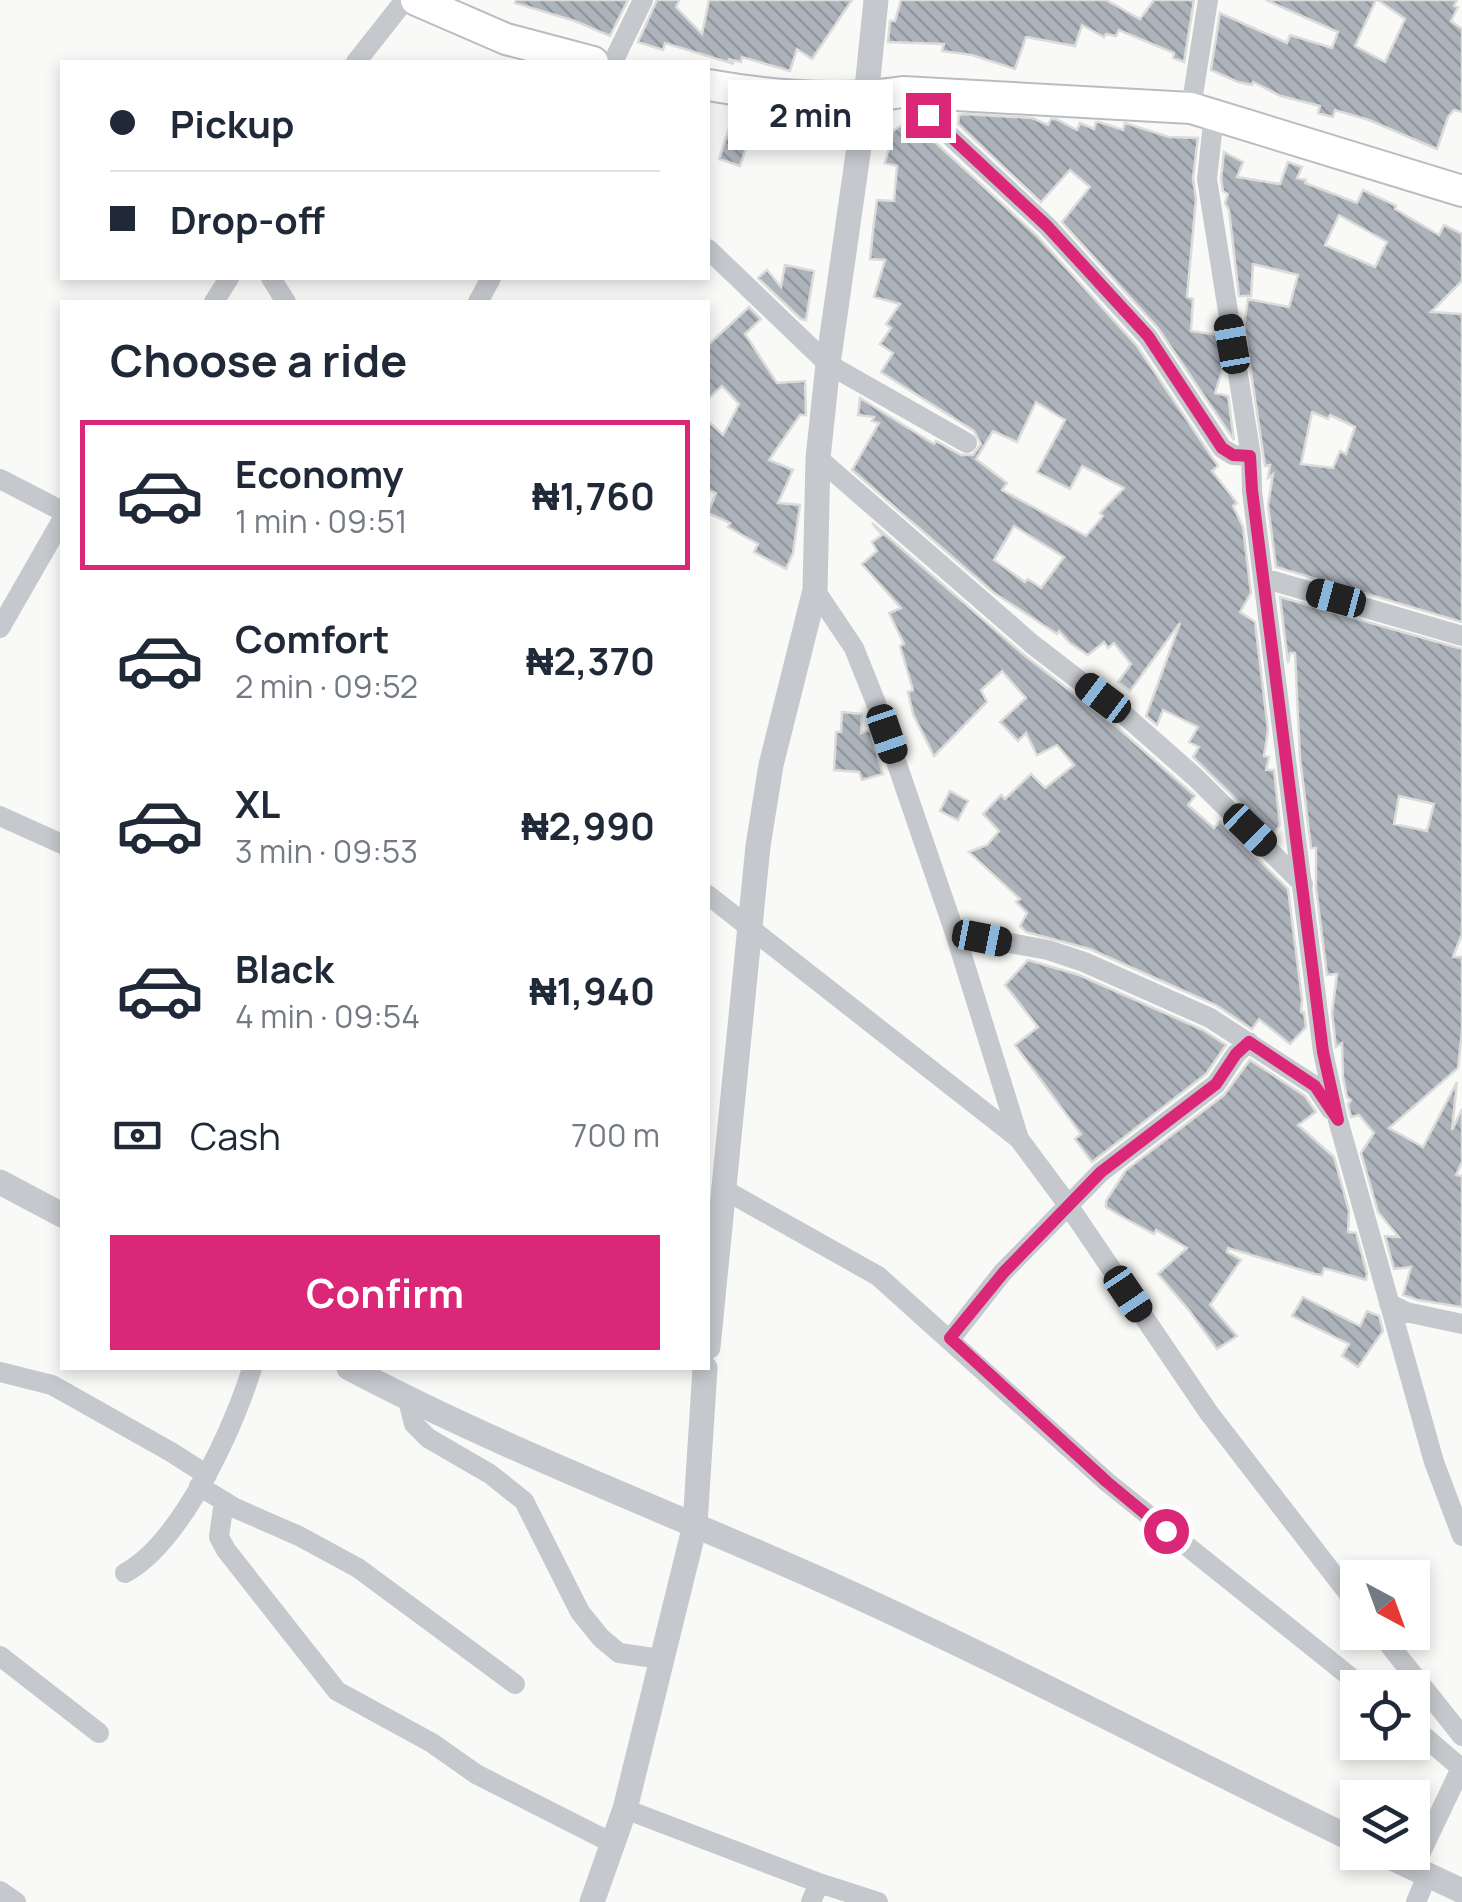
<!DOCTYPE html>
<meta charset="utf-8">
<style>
body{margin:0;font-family:Manrope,sans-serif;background:#f2f2f3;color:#1f2937;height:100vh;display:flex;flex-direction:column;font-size:38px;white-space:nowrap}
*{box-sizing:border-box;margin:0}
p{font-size:32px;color:#747a83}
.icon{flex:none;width:55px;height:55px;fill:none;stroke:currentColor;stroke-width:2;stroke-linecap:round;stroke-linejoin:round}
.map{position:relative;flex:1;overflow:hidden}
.details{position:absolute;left:60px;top:300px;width:650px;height:1070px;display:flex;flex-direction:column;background:#fff;border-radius:0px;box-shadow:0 5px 15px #0003}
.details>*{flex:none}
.hud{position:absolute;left:60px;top:60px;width:650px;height:220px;border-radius:0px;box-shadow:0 5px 15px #0003;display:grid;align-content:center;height:220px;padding:0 50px;background:#fff}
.needle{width:65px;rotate:139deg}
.fabs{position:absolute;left:1340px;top:1560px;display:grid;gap:20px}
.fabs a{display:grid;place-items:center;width:90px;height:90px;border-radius:0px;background:#fff;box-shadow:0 5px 15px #0003;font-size:50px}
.end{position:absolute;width:45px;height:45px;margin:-22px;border:12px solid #db2777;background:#fff;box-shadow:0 0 0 5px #fff}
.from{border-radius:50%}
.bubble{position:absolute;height:70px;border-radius:0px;background:#fff;box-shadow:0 5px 15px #0003;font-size:32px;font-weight:700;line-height:70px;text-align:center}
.car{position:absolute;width:30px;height:60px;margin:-30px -15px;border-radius:12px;box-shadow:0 0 8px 2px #0007;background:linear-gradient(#222 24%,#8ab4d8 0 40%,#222 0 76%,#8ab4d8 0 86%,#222 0)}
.hud b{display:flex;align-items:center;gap:35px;height:95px;font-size:38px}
.hud b+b{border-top:2px solid #e0e1e3}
.hud i{width:25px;height:25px;background:#1f2937}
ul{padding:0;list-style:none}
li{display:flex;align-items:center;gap:30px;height:150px;margin:0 20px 15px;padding:0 30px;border:5px solid transparent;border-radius:0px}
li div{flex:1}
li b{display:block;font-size:38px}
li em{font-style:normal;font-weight:700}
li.selected{border-color:#db2777}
li>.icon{width:90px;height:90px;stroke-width:1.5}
h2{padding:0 50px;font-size:45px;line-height:120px}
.pay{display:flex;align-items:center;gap:25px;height:110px;padding:0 50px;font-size:38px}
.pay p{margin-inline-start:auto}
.button{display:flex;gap:20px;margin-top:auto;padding:20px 50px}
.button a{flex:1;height:115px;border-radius:0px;background:#db2777;color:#fff;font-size:40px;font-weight:700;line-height:115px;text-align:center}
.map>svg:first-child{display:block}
.building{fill:url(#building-back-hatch);stroke:#dbdbd9;stroke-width:2.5;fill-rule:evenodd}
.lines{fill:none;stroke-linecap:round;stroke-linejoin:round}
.secondary-casing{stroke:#b9bdc3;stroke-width:34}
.minor{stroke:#c5c8cc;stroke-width:20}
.tertiary{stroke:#c5c8cc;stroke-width:25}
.secondary{stroke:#fff;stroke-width:30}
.route{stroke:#db2777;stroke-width:12}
</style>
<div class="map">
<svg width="1462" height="1902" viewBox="0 0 1462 1902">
<defs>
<pattern id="building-back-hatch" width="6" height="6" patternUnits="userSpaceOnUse" patternTransform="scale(2.5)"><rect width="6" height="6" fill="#adb3bb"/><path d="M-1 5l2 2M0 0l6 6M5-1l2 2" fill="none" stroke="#91969e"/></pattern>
</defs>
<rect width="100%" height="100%" fill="#f9faf7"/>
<path class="building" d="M 516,0 L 628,0 L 610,36 L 575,21 L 515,3 Z
M 657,0 L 679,0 L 676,7 L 702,34 L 709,0 L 852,0 L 812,59 L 797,49 L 790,71 L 742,57 L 741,62 L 728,59 L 734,64 L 665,43 L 663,50 L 638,42 Z
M 901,0 L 1106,0 L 1140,19 L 1154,0 L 1194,0 L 1184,62 L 1173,58 L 1174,53 L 1119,30 L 1116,36 L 1106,34 L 1104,37 L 1082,25 L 1075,46 L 1026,37 L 1015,69 L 972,55 L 942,51 L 944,44 L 888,42 L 890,21 L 895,21 Z
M 1266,0 L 1376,0 L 1355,46 L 1385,62 L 1405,19 L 1378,0 L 1457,0 L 1454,6 L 1458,7 L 1451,21 L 1462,29 L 1462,112 L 1454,110 L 1448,117 L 1437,149 L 1369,120 L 1335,110 L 1333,117 L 1318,113 L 1320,106 L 1281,96 L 1253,82 L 1252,85 L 1238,82 L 1211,70 L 1220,13 L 1287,43 L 1290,35 L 1332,48 L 1338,32 Z
M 964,114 L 1032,118 L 1048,125 L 1051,119 L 1056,119 L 1077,130 L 1080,123 L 1094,129 L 1096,122 L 1099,122 L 1123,130 L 1125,123 L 1169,137 L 1198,138 L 1193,178 L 1196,199 L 1187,297 L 1193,299 L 1191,331 L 1218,335 L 1223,368 L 1215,393 L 1228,396 L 1234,440 L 1158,328 L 1062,222 L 1090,187 L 1070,170 L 1041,202 L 958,124 L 959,115 Z
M 732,119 L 754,125 L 740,166 L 719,159 Z
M 910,119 L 1037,236 L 1137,346 L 1218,466 L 1212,471 L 1237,503 L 1233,506 L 1243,527 L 1251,593 L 1240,612 L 1255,622 L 1268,730 L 1264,756 L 1269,757 L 1266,770 L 1274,770 L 1280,825 L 1273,835 L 1193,757 L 1199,747 L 1189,742 L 1198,727 L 1163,710 L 1157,725 L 1146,716 L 1180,623 L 1130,691 L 1118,682 L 1131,664 L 1114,643 L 1108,648 L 1104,642 L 1088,655 L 1070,643 L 1059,631 L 1057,634 L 993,592 L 852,470 L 879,423 L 872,421 L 874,417 L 858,415 L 860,398 L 934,444 L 936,441 L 961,455 L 973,455 L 981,444 L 974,431 L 881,372 L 893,353 L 880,344 L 891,328 L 886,324 L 900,304 L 874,297 L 885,260 L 870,259 L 874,222 L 877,200 L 894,201 L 897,166 L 885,163 L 893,131 ZM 1036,402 L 1065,420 L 1037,472 L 1070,489 L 1082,466 L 1124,488 L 1100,513 L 1103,516 L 1086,536 L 1002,490 L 1007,483 L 976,459 L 993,431 L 1017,442 ZM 1014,526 L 1064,557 L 1041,588 L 1028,579 L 1025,582 L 994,560 Z
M 1224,152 L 1243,162 L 1237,177 L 1280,184 L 1288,162 L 1302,167 L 1297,178 L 1306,180 L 1305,183 L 1357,203 L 1363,190 L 1396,206 L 1395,209 L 1439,235 L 1444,225 L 1462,234 L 1462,281 L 1431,312 L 1462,314 L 1462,622 L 1276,567 L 1268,505 L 1273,474 L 1268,478 L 1270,465 L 1265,466 L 1244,325 L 1248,299 L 1289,307 L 1298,275 L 1253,264 L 1251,296 L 1239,296 L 1229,210 L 1225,203 L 1228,194 L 1223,191 L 1221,179 ZM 1339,215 L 1387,242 L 1375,267 L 1325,245 ZM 1312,412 L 1328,419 L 1330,415 L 1355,427 L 1346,454 L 1340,451 L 1333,468 L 1301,464 Z
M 785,265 L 814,271 L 806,320 L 801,319 L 758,278 L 767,270 L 781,287 Z
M 749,307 L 761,319 L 745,334 L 777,383 L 805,381 L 806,415 L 800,415 L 769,460 L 793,470 L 778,503 L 800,505 L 793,553 L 786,569 L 754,552 L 758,544 L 728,527 L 730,523 L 708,513 L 716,493 L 708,490 L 708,421 L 723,435 L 739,404 L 722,386 L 708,399 L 708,345 Z
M 872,523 L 1024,655 L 1119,729 L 1195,796 L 1188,805 L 1214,828 L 1220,821 L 1288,889 L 1302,999 L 1301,1012 L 1304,1012 L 1306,1027 L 1290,1044 L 1259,1019 L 1252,1029 L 1216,1005 L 1090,949 L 1026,932 L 1020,926 L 1027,913 L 1016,902 L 1020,899 L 969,852 L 987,845 L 999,831 L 983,814 L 1001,795 L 1005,799 L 1031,774 L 1045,788 L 1074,765 L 1057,745 L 1037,755 L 1026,733 L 1018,741 L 1000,722 L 1026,698 L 1002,671 L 981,690 L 987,702 L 934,756 L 913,714 L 908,692 L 913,690 L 900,646 L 904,644 L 889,613 L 901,608 L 862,564 L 877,551 L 872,542 L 882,535 Z
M 1280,597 L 1462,649 L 1462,934 L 1453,957 L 1462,957 L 1462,1032 L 1458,1068 L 1389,1128 L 1423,1147 L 1457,1082 L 1452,1130 L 1462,1109 L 1462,1162 L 1456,1175 L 1462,1176 L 1462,1307 L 1418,1300 L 1403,1295 L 1411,1267 L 1394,1269 L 1385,1236 L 1399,1237 L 1378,1212 L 1361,1153 L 1374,1133 L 1359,1115 L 1351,1117 L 1348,1104 L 1351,1100 L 1347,1097 L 1343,1077 L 1342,1043 L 1336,1047 L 1332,1013 L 1337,974 L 1327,975 L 1316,888 L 1316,848 L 1311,848 L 1300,758 L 1295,653 L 1290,653 L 1288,663 ZM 1399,796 L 1434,804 L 1427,831 L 1394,824 Z
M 842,712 L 862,714 L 861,733 L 870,730 L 883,774 L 862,780 L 859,772 L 834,770 L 836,732 L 841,732 Z
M 950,791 L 968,801 L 958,820 L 940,811 Z
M 1028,960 L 1079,975 L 1203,1030 L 1226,1045 L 1206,1074 L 1092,1162 L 1075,1139 L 1081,1134 L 1015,1045 L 1038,1027 L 1005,985 Z
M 1250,1060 L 1305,1096 L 1316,1112 L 1298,1125 L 1334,1157 L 1349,1211 L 1348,1232 L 1356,1233 L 1367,1273 L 1366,1280 L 1324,1268 L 1322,1275 L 1315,1274 L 1228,1248 L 1227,1252 L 1241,1260 L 1210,1305 L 1237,1336 L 1217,1349 L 1189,1310 L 1158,1274 L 1187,1248 L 1156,1230 L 1154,1234 L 1119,1215 L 1106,1207 L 1106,1201 L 1126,1170 L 1224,1095 Z
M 1303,1297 L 1360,1326 L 1367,1311 L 1379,1316 L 1383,1331 L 1358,1367 L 1342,1356 L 1349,1344 L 1292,1316 Z"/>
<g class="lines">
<defs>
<path id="secondary" d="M 416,0 L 506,39 L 593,62
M 708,85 C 771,96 839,102 903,92 L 1191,108 L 1462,191"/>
</defs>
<use href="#secondary" class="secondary-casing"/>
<path class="minor" d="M 356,62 L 405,0
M 613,62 L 643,0
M 903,92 L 1047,226 L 1148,337 L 1222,448 L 1233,455 L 1251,456
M 1191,108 L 1208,0
M 1214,114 L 1207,179 L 1251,456 L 1252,491 L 1323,1052 L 1338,1120 L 1434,1462 L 1462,1536
M 708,249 L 828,364 L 967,443
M 271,278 L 286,302
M 214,302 L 229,278
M 478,302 L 491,278
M 818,458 L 1032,644 L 1128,718 L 1195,777 L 1303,884
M 0,479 L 62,511
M 1263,578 L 1462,636
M 815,590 L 854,648 L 876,703 L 955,933 L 1019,1139
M 0,628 L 62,520
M 0,816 L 62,844
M 708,895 L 1019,1139 L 1068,1205 L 1209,1413 L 1358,1606
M 955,933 L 1048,950 L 1084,962 L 1210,1018 L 1315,1086 L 1331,1110
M 723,1189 L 878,1276 L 1107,1482 L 1364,1688
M 1389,1303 L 1406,1312 L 1462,1324
M 951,1338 L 1003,1272 L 1101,1172 L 1216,1084 L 1236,1054 L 1249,1042
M 0,1372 L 52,1385 L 171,1452 L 207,1475
M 407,1396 L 414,1424 L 428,1438 L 490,1474 L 524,1501 L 580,1612 L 601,1638 L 619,1653 L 661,1659
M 199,1486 L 235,1508 L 299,1536 L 358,1568 L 515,1684
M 224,1501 L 219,1537 L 226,1550 L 337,1691 L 432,1743 L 476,1774 L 612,1843
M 125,1573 C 181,1543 234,1428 252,1368
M 1379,1632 L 1462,1736
M 0,1656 L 99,1733
M 1412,1726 L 1462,1769
M 625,1809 L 819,1883 L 878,1902
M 1413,1869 L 1462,1766
M 0,1891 L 16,1902
M 811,1902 L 819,1883
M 1416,1902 L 1427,1876"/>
<path class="tertiary" d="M 0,1182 L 62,1215
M 708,1347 L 758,846 L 771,765 L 815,590 L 818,458 L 828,364 L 866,98 L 876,0
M 349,1368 C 500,1448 662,1509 819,1579 C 1002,1661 1178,1755 1358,1842
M 1379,1852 L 1462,1891
M 592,1902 L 625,1809 L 695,1525 L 705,1368"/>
<use href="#secondary" class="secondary"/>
</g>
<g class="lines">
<path class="route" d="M 928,115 L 1047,226 L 1148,336 L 1222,448 L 1233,455 L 1250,456 L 1252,490 L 1323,1052 L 1338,1120 L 1315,1086 L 1249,1042 L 1236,1054 L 1216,1084 L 1101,1172 L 1004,1272 L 950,1338 L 1107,1482 L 1166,1531"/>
</g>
</svg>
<div class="fabs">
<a><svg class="needle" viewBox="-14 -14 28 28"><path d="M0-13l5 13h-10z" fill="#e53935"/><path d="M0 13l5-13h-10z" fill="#747a83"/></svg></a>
<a><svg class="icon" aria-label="locate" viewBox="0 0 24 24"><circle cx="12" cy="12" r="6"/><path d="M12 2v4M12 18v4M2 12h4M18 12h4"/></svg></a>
<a><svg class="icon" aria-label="layers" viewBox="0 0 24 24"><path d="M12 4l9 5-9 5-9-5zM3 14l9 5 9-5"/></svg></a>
</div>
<i class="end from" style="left:1166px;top:1531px"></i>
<i class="end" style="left:928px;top:115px"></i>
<div class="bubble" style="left:728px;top:80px;width:165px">2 min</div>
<i class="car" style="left:1232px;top:344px;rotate:350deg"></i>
<i class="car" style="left:1336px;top:598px;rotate:285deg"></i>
<i class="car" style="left:1103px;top:698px;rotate:307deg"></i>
<i class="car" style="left:887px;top:734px;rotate:161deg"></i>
<i class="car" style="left:1250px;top:830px;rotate:134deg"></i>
<i class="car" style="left:982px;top:938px;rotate:101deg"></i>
<i class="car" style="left:1128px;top:1294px;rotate:146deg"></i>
<div class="hud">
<b><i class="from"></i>Pickup</b>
<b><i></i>Drop-off</b>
</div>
<section class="details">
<h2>Choose a ride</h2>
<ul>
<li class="selected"><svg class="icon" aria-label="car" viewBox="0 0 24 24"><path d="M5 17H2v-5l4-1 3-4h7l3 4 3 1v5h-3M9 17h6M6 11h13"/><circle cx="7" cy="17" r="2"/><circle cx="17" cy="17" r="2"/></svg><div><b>Economy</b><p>1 min · 09:51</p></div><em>₦1,760</em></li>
<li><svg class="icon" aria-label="car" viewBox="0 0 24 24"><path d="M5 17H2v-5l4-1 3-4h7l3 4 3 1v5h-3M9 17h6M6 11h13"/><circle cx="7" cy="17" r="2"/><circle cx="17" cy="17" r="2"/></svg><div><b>Comfort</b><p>2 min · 09:52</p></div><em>₦2,370</em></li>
<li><svg class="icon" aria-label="car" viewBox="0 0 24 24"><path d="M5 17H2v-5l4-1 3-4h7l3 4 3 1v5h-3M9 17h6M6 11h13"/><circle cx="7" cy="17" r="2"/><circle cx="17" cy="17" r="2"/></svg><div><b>XL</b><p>3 min · 09:53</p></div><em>₦2,990</em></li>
<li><svg class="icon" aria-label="car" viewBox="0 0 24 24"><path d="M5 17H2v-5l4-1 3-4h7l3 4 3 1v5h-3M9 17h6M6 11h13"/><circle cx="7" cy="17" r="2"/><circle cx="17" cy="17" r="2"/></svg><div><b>Black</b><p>4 min · 09:54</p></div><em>₦1,940</em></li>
</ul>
<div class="pay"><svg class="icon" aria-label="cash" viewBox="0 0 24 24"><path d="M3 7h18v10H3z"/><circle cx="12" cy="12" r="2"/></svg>Cash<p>700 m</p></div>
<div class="button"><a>Confirm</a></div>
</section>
</div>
